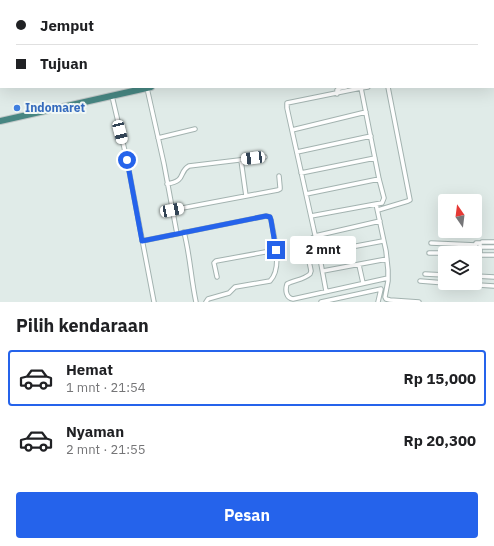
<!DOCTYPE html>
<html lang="id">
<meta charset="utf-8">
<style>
body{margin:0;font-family:"IBM Plex Sans",sans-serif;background:#f2f2f2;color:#202124;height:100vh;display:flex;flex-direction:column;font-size:15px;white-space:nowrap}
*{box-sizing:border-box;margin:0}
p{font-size:13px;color:#757577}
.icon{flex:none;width:22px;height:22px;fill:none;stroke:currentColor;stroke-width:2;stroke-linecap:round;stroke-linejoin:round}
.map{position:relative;height:302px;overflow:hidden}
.side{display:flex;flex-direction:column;background:#fff;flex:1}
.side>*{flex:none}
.guide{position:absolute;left:0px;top:0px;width:494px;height:88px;box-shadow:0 4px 16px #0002;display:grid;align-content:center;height:88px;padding:0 16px;background:#fff}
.needle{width:26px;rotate:346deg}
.tools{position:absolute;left:438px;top:194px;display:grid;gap:8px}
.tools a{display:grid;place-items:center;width:44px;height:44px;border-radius:4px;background:#fff;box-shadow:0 4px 16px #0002;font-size:20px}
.end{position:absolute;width:18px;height:18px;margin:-9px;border:5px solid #2563eb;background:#fff;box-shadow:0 0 0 2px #fff}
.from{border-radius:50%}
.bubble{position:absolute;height:28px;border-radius:4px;background:#fff;box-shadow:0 4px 16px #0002;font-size:13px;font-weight:700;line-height:28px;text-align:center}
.car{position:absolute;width:12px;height:24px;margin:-12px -6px;border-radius:5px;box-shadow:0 0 3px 1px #0007;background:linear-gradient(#fff 24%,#345 0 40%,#fff 0 76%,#345 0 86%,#fff 0)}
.guide b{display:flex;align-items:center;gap:14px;height:38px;font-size:15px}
.guide b+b{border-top:1px solid #e0e0e0}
.guide i{width:10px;height:10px;background:#202124}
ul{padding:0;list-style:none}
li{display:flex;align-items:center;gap:12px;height:56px;margin:0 8px 6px;padding:0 8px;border:2px solid transparent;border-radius:4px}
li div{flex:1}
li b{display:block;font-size:15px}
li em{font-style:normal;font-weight:700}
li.selected{border-color:#2563eb}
li>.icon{width:36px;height:36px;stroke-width:1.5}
h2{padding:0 16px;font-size:18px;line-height:48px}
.primary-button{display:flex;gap:8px;margin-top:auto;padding:8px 16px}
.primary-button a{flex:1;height:46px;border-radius:4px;background:#2563eb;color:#fff;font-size:16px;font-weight:700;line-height:46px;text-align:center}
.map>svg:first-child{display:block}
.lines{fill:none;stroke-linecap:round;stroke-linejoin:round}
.minor-casing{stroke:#a3b3b0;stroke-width:5.5}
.trunk-casing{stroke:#c1c8c8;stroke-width:8}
.minor{stroke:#fff;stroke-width:3.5}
.trunk{stroke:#478682;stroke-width:6}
.route{stroke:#2563eb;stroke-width:5}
.shop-dot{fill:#3f7fe0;stroke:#f1f8f6;stroke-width:1.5}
.labels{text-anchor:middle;stroke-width:4;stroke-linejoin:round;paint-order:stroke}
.shop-label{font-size:12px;font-weight:bold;fill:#366cbe;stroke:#f1f8f6;text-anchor:start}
</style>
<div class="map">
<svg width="494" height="302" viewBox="0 0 494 302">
<rect width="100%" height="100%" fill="#e0ebe8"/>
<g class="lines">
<defs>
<path id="minor" d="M 129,0 L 129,1
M 152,0 L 152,1
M 451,0 L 452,1
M 470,0 L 470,1
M 463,1 L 463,0
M 484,1 L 484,0
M 493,11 L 494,9
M 361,87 L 361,88 L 368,87
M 147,88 L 164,164 L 177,234
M 337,94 L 337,90 L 340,88 L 346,87
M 112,96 L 127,160 L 154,302
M 292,130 L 366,112
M 158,138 L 195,129
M 297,152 L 371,136
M 241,160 L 246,196
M 301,173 L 375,158
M 167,184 C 187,181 178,172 189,166 L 265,157
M 306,194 L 379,179
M 172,210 L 278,190 L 280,189 L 280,187 L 279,176
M 378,210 L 408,201 L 410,200 L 388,87
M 311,216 L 376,204
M 380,221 L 315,236 C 312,238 309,240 308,243 C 305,249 310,264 311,271 L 310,274 C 303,280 294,280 287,284 C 285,290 286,298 293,299 L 388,278
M 184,232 C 190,255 191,279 196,302
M 142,241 L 266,216 L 270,217 L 271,220 C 274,237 283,268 270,281 L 235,287 L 229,293 L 208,299 L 206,302
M 482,242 L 494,242
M 431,243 L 476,245 L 476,243 L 480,243 L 480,247
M 319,253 L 383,241
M 429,253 L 445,253
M 475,255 L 494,255
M 480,255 L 480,247 L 494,247
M 359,265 L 363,283
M 323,271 L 387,259
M 425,274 L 445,275
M 475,276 L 494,277
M 217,277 L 214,263 L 216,261 L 276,250
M 420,281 L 445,283
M 446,283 L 494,286
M 326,291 L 319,253 L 287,108 L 287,103 L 361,88 L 379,179 L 384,198 L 382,203 L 376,204 L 386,251 L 388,270 L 388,281 L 385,297 L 386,299 L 390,300 L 419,302
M 321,302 L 381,289 L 378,302"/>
<path id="trunk" d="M 493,44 L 494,44
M 493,49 L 494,49
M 0,121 L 151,87"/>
</defs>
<use href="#minor" class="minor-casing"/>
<use href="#trunk" class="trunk-casing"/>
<use href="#minor" class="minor"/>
<use href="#trunk" class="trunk"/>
</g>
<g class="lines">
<path class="route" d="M 127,160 L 142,241 L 266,216 L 270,217 L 271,220 L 276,250"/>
</g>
<circle class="shop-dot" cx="17" cy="108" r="4"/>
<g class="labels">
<g class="shop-label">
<text x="25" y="112">Indomaret</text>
</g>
</g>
</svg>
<div class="tools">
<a><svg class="needle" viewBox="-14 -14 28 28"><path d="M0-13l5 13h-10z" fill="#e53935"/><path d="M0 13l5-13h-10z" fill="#757577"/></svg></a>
<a><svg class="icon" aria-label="layers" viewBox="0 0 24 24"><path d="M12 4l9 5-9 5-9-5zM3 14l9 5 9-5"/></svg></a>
</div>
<i class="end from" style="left:127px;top:160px"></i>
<i class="end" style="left:276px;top:250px"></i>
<div class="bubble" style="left:290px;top:236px;width:66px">2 mnt</div>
<i class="car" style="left:120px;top:132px;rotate:166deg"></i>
<i class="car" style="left:253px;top:158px;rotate:263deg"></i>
<i class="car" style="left:172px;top:210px;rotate:79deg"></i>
<div class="guide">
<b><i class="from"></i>Jemput</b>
<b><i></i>Tujuan</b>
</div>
</div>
<section class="side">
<h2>Pilih kendaraan</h2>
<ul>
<li class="selected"><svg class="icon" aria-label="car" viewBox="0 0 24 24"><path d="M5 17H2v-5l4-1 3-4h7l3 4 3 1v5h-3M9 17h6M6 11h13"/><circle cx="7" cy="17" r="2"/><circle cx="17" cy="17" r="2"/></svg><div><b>Hemat</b><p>1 mnt · 21:54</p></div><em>Rp 15,000</em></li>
<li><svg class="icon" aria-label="car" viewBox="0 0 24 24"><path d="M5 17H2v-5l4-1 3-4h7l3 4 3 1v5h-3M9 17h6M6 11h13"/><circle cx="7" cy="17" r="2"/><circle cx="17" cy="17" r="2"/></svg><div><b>Nyaman</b><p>2 mnt · 21:55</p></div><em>Rp 20,300</em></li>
</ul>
<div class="primary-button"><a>Pesan</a></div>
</section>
